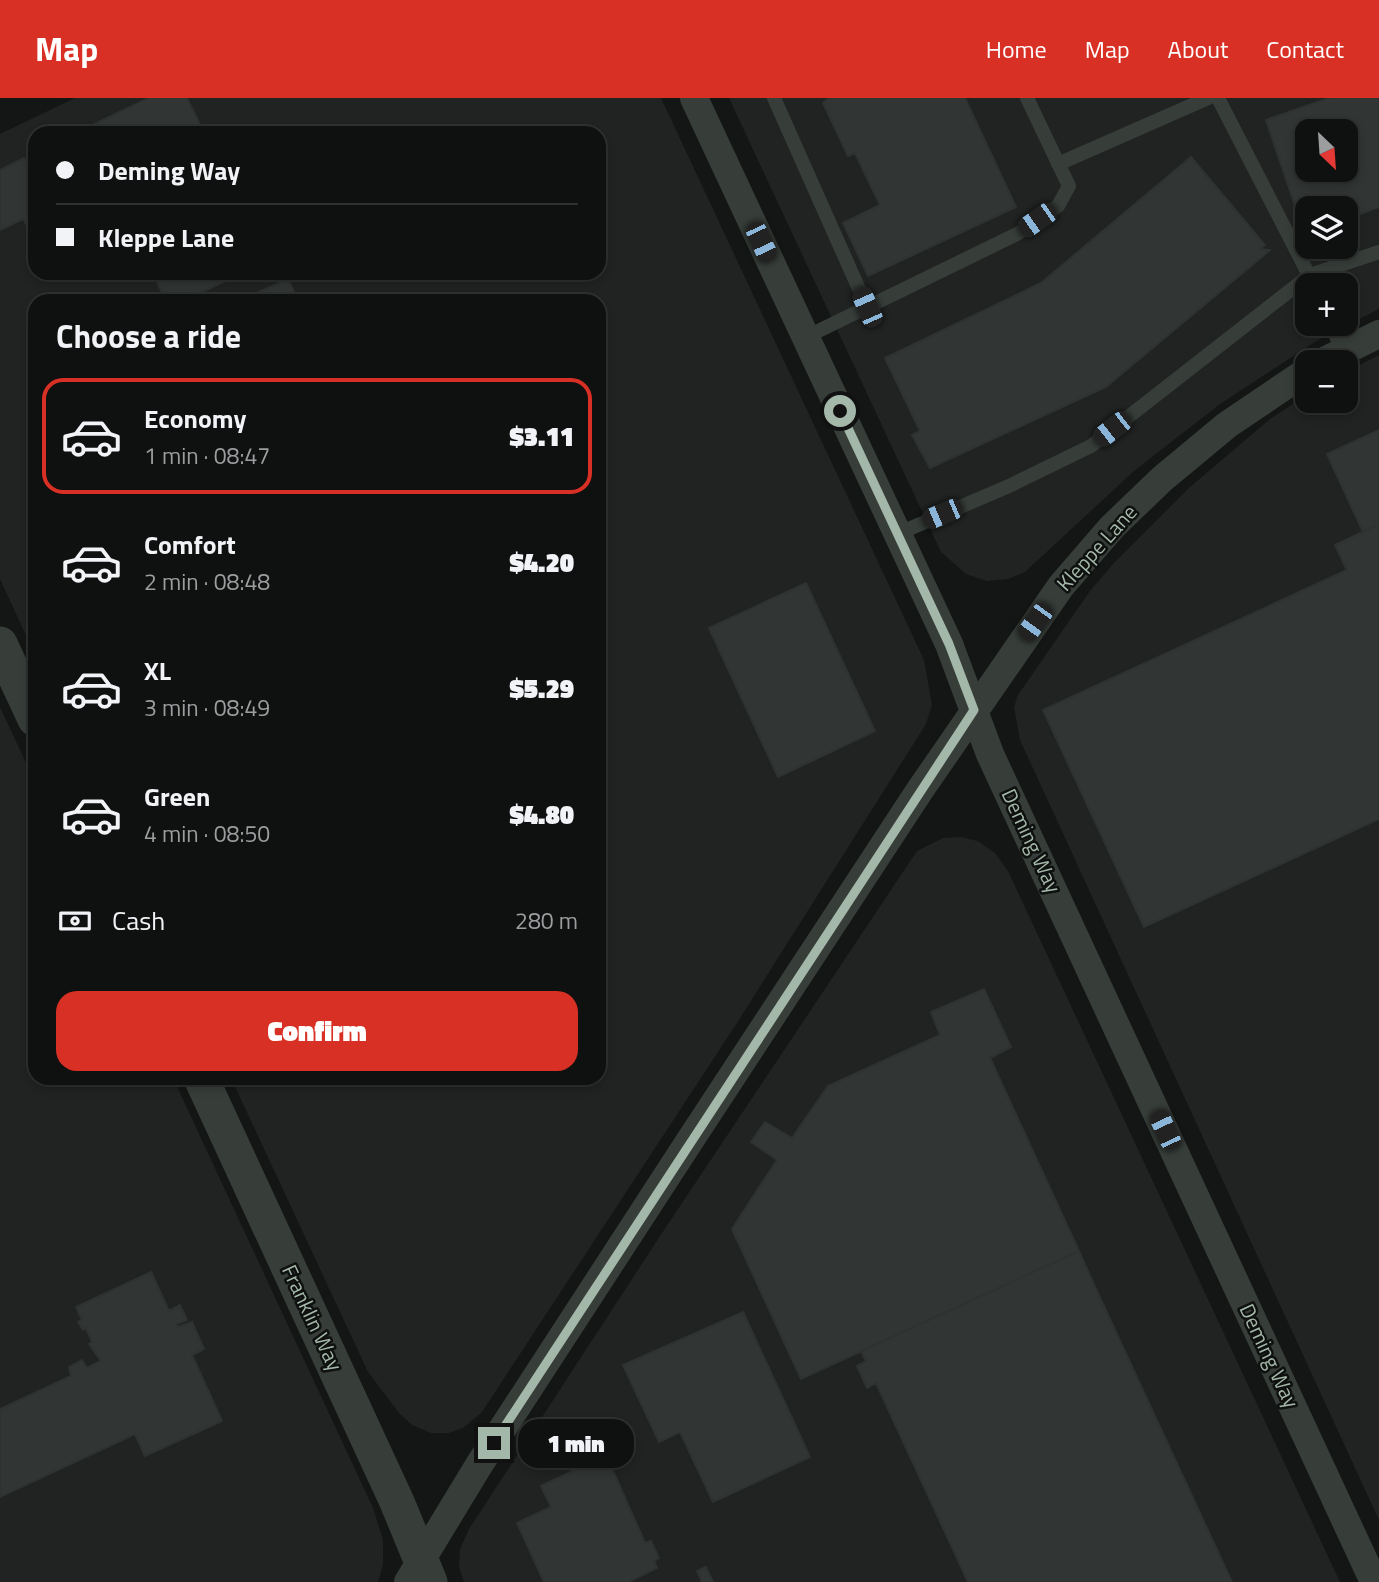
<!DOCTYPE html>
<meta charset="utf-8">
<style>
body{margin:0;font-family:"Titillium Web",sans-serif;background:#181919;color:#f1f3f6;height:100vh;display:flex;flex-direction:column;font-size:26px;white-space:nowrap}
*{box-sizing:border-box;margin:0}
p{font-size:23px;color:#9b9d9f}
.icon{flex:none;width:38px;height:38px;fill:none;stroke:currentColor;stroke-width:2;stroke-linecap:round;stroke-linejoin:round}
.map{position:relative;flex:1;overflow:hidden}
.side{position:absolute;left:28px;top:196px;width:578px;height:791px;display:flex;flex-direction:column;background:#0f1010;border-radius:21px;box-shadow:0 4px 10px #0003,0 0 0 2px #2f3030}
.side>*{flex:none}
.hud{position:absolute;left:28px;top:28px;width:578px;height:154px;border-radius:21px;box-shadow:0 4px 10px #0003,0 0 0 2px #2f3030;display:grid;align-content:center;height:154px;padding:0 28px;background:#0f1010}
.needle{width:46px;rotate:155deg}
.fabs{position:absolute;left:1295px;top:21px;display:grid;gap:14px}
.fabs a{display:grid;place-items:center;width:63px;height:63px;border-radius:14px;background:#0f1010;box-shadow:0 4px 10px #0003,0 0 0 2px #2f3030;font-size:35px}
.end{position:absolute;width:32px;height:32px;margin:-16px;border:9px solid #a4b8a9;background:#111;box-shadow:0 0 0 4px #111}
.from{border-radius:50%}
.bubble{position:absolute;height:49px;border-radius:21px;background:#0f1010;box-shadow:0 4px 10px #0003,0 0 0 2px #2f3030;font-size:23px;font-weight:800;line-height:49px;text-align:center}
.car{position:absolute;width:21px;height:42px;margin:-21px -10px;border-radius:9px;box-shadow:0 0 5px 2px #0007;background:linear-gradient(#222 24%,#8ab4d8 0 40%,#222 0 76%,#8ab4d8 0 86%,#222 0)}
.hud b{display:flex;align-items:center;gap:24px;height:66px;font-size:26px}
.hud b+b{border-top:2px solid #2f3030}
.hud i{width:18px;height:18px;background:#f1f3f6}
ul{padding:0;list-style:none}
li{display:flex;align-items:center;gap:21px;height:116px;margin:0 14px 10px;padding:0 14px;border:4px solid transparent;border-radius:21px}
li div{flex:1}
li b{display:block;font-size:26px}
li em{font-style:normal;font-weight:800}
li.current{border-color:#d93025}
li>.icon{width:63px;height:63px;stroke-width:1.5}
h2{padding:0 28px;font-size:32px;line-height:84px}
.pay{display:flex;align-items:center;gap:18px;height:77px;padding:0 28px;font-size:26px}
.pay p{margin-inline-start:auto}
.action{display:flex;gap:14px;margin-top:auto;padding:14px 28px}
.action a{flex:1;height:80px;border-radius:21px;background:#d93025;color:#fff;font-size:28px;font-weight:800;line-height:80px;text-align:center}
header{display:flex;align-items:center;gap:42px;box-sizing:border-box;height:98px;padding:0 35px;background:#d93025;color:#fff}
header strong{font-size:33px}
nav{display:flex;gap:38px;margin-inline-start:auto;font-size:24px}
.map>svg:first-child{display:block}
.built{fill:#202322;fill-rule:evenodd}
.building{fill:#313533;stroke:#2e3230;stroke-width:2;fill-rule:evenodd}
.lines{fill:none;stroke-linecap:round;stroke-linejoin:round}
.service{stroke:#373e39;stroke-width:14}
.minor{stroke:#373e39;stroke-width:28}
.tertiary{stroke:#373e39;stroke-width:35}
.route{stroke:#a4b8a9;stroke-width:9}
.labels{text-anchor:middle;stroke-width:5;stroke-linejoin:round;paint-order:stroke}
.street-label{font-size:21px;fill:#a4b8a9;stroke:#0f1110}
</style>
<header>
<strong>Map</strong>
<nav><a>Home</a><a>Map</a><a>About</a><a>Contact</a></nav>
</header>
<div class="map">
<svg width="1379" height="1484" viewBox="0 0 1379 1484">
<rect width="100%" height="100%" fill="#141615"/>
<path class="built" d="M 75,0 L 661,0 L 924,562 L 932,607 L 926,626 L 735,928 L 482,1314 L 463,1330 L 449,1335 L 431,1335 L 412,1327 L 399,1315 L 368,1274 L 231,980 L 598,980 L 598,203 L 35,203 L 35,557 L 0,481 L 0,36 ZM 35,35 L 598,35 L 598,175 L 35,175 Z
M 729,0 L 1379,0 L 1379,211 L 1318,242 L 1220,306 L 1134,373 L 1025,474 L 1008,481 L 987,483 L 966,476 L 941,454 ZM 1307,33 L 1346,33 L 1346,72 L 1307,72 ZM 1307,110 L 1346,110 L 1346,149 L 1307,149 ZM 1307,187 L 1346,187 L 1346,226 L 1307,226 Z
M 1379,257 L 1379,1422 L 1020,642 L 1014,609 L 1018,597 L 1090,493 L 1112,467 L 1190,389 L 1270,321 L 1307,297 L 1307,303 L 1346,303 L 1346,274 Z
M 0,609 L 35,684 L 35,980 L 173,980 L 373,1410 L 383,1442 L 383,1467 L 378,1484 L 0,1484 Z
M 960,739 L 978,743 L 995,755 L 1008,773 L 1340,1484 L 464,1484 L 459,1469 L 460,1451 L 469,1431 L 664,1132 L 917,753 L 943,740 Z"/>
<path class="building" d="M 149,0 L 187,0 L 204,35 L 86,35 L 84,31 Z
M 829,0 L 965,0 L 1016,109 L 868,178 L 843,125 L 880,107 L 855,55 L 848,58 L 823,5 Z
M 1329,0 L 1379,0 L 1379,109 L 1346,121 L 1346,110 L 1307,110 L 1307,134 L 1306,134 L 1307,126 L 1302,128 L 1266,22 ZM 1307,33 L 1346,33 L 1346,72 L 1307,72 Z
M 1191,59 L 1265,147 L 1260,151 L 1270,152 L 1106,289 L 930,370 L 912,337 L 920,333 L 885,260 L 1041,185 Z
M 24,60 L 35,83 L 35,128 L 29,131 L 23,121 L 0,132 L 0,72 Z
M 153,175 L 242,175 L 183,203 L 166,203 Z
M 288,181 L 298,203 L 247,203 L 246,200 Z
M 1379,332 L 1379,426 L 1363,434 L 1327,356 Z
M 1379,426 L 1379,721 L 1144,829 L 1043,612 L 1347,472 L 1335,447 Z
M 806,485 L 875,633 L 778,679 L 709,530 Z
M 984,891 L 1011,949 L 990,960 L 1079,1153 L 801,1281 L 732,1131 L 777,1062 L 751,1044 L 765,1024 L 792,1040 L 828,988 L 940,937 L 931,914 Z
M 1079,1153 L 1096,1191 L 1232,1484 L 968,1484 L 876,1285 L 867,1290 L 857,1268 L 866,1263 L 861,1253 Z
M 151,1174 L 169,1213 L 180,1207 L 187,1222 L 176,1226 L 178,1229 L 192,1224 L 204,1251 L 192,1257 L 222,1323 L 145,1358 L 135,1336 L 0,1399 L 0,1311 L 71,1278 L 69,1269 L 82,1262 L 87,1270 L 101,1263 L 89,1246 L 92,1244 L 86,1230 L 83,1232 L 78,1224 L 82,1222 L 76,1209 Z
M 743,1214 L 810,1359 L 713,1404 L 680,1334 L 659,1344 L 623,1267 Z
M 606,1357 L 645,1445 L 651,1443 L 659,1460 L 654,1463 L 657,1470 L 628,1484 L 544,1484 L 517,1425 L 551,1409 L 541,1388 Z
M 706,1469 L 713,1484 L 702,1484 L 697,1473 Z"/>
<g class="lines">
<path class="service" d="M 774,0 L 867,209
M 1218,0 L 1314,187
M 1058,66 L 1208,0
M 1331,226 L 1342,253
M 806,239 L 1017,136 L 1058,108 L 1069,88 L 1027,0
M 897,436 L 1009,388 L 1091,348 L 1310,177 L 1379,154"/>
<path class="minor" d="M 694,0 L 949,546 L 990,656 L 1374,1484
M 1322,264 L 1379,236
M 408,1484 L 479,1367 L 687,1047 L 920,692 L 1061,488 L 1112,429 L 1162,381 L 1227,327 L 1307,273"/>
<path class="tertiary" d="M 0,546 L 35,621
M 201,980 L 397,1404 L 430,1484"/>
</g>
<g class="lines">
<path class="route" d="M 494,1345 L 974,612 L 949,546 L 840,313"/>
</g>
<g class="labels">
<g class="street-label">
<text transform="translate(1097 450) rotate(-48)" y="7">Kleppe Lane</text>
<text transform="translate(1031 743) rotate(65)" y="7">Deming Way</text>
<text transform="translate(312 1220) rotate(65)" y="7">Franklin Way</text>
<text transform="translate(1269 1258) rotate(65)" y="7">Deming Way</text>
</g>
</g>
</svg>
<div class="fabs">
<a><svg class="needle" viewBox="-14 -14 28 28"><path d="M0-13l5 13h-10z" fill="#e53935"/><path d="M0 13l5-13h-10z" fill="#9b9d9f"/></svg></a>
<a><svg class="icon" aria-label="layers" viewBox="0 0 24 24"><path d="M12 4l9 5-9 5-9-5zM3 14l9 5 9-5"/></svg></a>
<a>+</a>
<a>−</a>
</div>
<i class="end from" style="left:840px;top:313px"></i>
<i class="end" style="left:494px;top:1345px"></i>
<div class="bubble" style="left:518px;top:1321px;width:116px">1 min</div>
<i class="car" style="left:1037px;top:122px;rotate:235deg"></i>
<i class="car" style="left:761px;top:144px;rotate:155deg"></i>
<i class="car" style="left:867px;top:209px;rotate:336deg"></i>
<i class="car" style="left:1112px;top:331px;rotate:232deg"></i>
<i class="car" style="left:942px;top:416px;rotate:247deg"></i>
<i class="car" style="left:1035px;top:524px;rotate:216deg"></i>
<i class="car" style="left:1165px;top:1032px;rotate:335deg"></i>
<div class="hud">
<b><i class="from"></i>Deming Way</b>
<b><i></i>Kleppe Lane</b>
</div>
<section class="side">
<h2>Choose a ride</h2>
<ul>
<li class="current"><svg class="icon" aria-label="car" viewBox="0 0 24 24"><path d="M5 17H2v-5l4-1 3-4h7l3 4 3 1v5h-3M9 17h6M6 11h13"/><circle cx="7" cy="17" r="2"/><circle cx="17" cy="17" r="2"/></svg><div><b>Economy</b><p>1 min · 08:47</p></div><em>$3.11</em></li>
<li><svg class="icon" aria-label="car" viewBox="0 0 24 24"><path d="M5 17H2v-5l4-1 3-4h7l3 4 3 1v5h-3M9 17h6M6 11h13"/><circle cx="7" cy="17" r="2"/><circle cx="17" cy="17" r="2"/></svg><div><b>Comfort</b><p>2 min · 08:48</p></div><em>$4.20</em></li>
<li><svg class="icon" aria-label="car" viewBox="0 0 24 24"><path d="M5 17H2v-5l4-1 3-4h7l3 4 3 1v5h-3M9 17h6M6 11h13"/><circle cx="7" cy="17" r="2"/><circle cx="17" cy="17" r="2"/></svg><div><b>XL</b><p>3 min · 08:49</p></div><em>$5.29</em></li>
<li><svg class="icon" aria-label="car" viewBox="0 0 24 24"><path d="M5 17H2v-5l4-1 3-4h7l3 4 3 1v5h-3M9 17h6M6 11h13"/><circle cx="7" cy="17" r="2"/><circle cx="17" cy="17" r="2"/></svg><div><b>Green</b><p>4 min · 08:50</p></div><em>$4.80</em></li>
</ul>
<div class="pay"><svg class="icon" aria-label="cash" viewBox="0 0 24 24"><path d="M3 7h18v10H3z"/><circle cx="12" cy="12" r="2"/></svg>Cash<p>280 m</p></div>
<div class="action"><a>Confirm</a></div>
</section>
</div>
